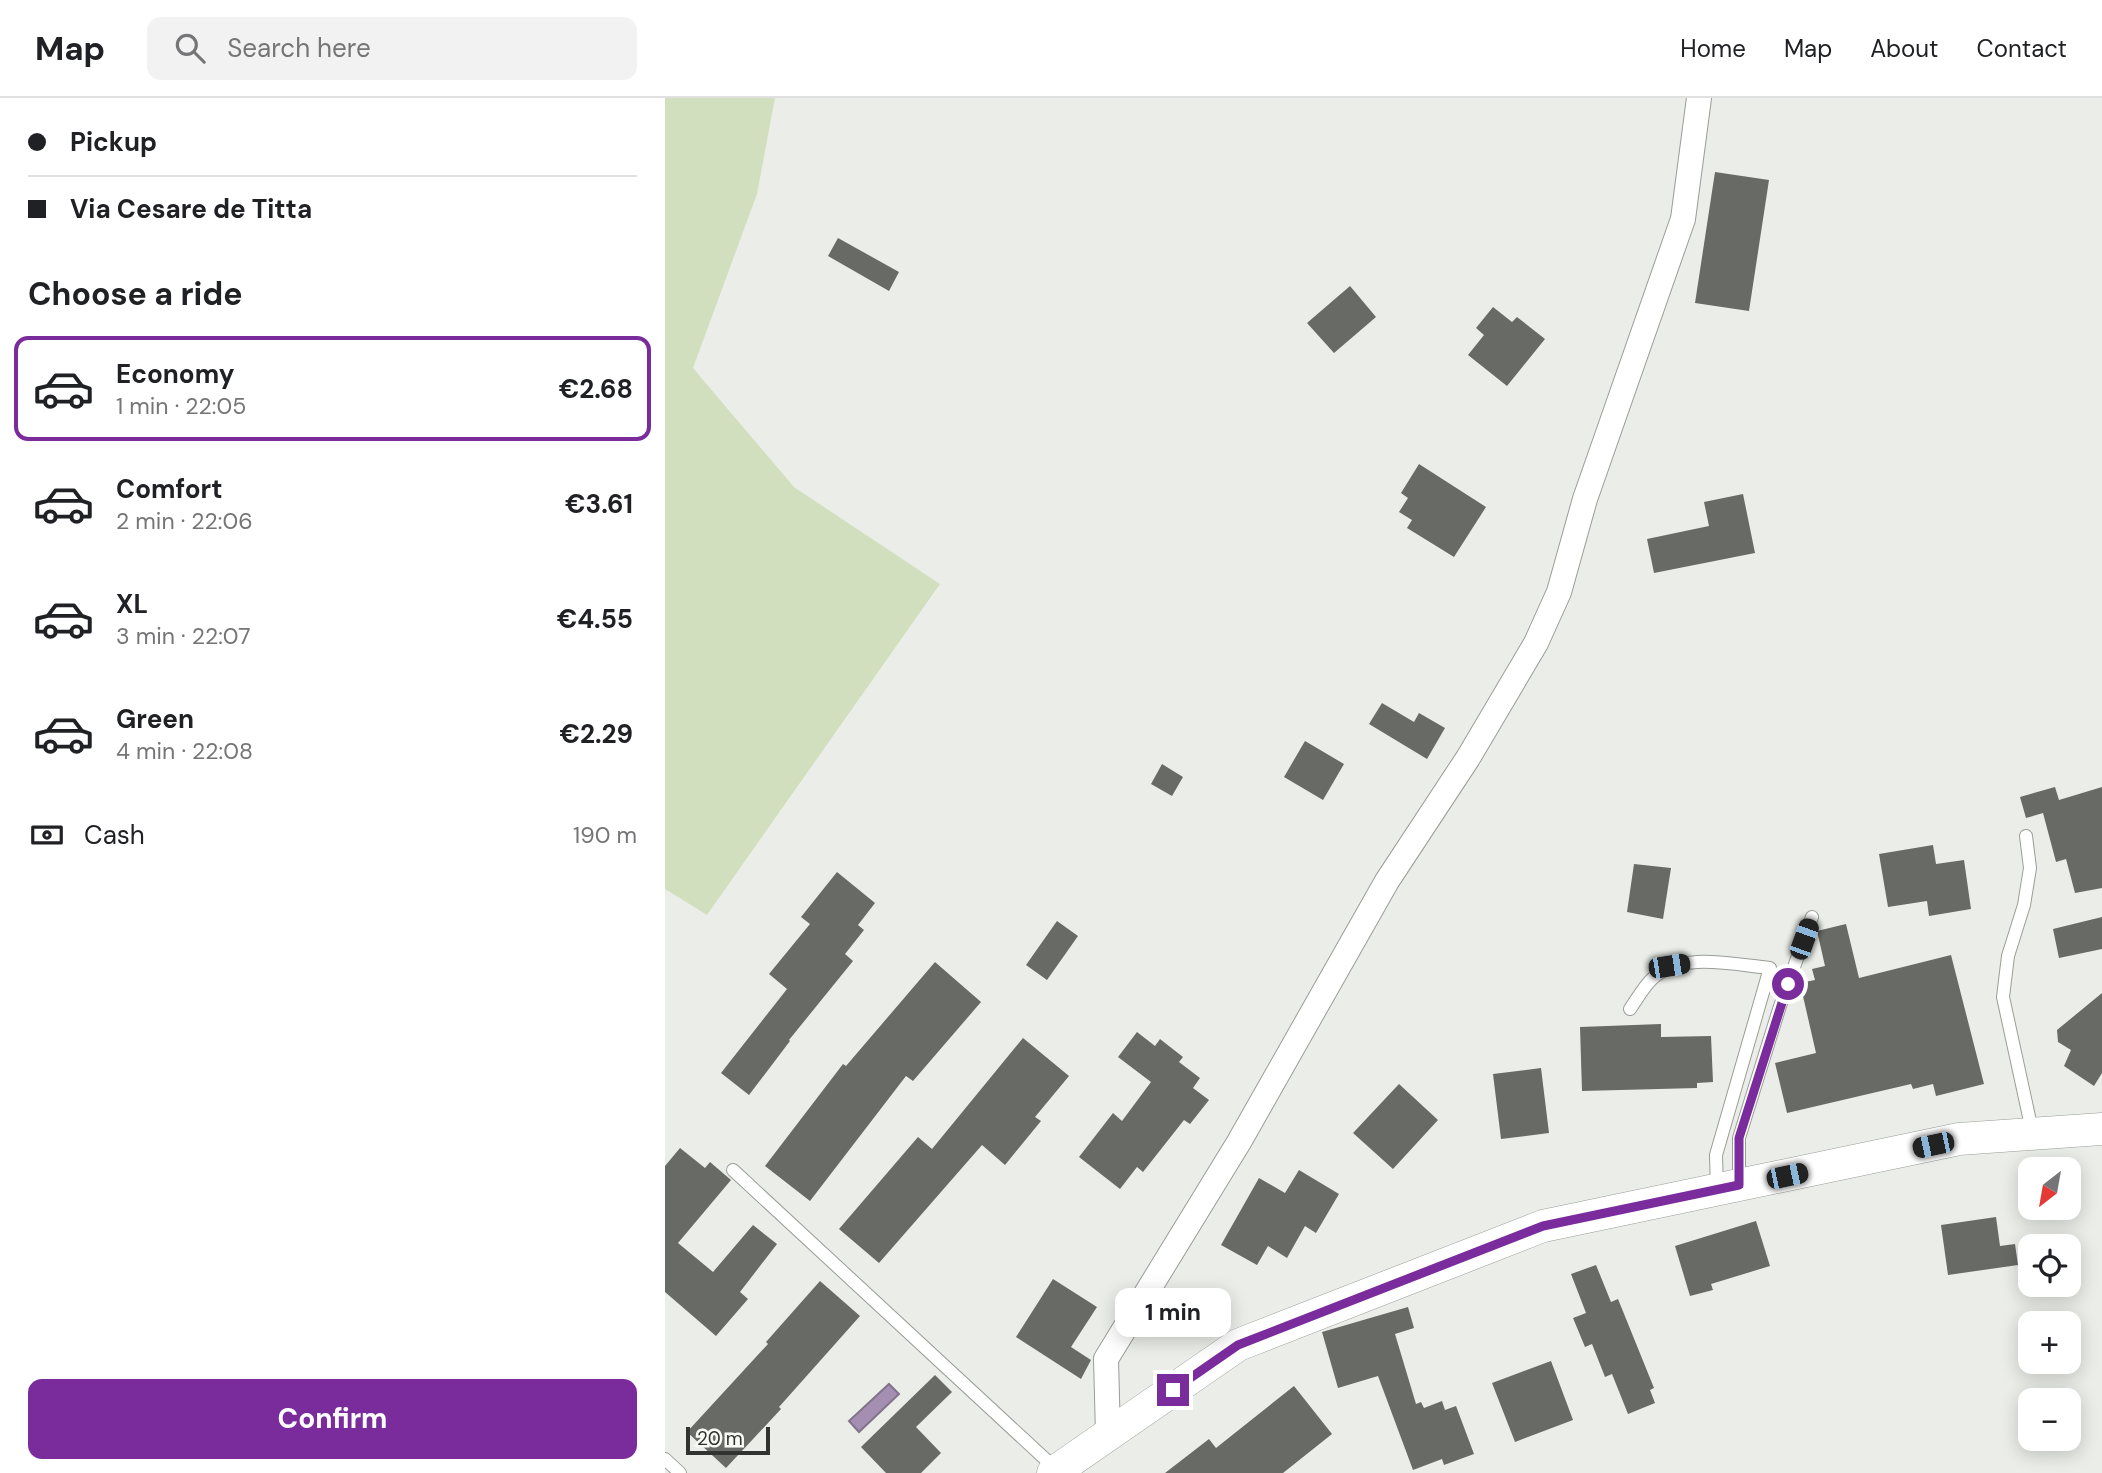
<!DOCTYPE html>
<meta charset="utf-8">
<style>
body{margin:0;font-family:"DM Sans",sans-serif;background:#f2f2f2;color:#202124;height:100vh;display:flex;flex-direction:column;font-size:26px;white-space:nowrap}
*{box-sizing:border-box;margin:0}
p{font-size:23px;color:#757577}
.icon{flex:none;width:38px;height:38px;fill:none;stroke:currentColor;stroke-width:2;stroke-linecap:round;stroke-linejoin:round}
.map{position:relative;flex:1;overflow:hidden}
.details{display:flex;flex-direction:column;background:#fff;width:665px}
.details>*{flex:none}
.banner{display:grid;align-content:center;height:154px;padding:0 28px;background:#fff}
.needle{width:46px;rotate:211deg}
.buttons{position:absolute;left:1353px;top:1059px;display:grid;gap:14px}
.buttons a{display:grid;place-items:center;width:63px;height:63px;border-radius:14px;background:#fff;box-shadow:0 4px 18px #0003;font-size:35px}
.scale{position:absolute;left:21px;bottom:18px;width:84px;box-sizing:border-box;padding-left:7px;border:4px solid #323331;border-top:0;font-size:19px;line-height:24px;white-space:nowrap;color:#323331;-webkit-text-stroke:5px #f9fbf5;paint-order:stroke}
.end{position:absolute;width:32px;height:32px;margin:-16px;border:9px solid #7a2c9d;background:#fff;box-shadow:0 0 0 4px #fff}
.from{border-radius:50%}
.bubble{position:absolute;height:49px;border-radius:14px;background:#fff;box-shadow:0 4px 18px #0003;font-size:23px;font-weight:700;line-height:49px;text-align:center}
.car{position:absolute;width:21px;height:42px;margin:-21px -10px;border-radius:9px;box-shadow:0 0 5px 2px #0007;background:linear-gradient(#222 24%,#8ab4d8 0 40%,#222 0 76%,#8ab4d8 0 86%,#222 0)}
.banner b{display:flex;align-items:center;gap:24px;height:66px;font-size:26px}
.banner b+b{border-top:2px solid #e0e0e0}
.banner i{width:18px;height:18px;background:#202124}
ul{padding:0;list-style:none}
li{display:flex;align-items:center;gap:21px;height:105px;margin:0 14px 10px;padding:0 14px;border:4px solid transparent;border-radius:14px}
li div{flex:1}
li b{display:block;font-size:26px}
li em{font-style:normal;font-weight:700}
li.active{border-color:#7a2c9d}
li>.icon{width:63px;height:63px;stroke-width:1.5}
h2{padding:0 28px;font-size:32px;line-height:84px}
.pay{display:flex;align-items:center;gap:18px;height:77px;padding:0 28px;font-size:26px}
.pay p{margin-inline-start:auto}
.action{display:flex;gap:14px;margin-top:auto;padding:14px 28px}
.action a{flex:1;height:80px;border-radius:14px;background:#7a2c9d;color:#fff;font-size:28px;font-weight:700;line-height:80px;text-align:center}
header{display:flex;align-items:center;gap:42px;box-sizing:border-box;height:98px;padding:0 35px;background:#fff;border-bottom:2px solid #e0e0e0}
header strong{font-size:33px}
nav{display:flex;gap:38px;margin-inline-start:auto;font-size:24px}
.search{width:490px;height:63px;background:#f2f2f2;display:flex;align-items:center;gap:18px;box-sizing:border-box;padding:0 24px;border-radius:14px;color:#757577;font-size:26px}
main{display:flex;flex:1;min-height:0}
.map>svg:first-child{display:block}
.green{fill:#d2dfbf}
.water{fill:#a48eb1;stroke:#82738b;stroke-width:2}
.building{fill:#686a65}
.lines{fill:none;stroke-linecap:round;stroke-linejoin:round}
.service-casing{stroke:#9a9c97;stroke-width:14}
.minor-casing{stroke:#9a9c97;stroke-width:26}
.tertiary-casing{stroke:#9a9c97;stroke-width:33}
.service{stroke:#fff;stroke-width:12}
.minor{stroke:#fff;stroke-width:24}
.tertiary{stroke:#fff;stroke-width:32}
.route{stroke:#7a2c9d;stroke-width:9}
</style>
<header>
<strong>Map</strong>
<div class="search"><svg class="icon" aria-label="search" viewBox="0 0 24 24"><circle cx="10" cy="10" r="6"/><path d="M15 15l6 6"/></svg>Search here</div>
<nav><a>Home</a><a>Map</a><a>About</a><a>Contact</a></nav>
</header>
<main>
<section class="details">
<div class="banner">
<b><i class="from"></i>Pickup</b>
<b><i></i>Via Cesare de Titta</b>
</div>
<h2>Choose a ride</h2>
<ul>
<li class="active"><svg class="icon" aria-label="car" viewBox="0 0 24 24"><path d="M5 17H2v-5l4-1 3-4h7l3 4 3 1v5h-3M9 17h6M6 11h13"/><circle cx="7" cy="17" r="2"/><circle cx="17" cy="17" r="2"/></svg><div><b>Economy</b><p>1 min · 22:05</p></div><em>€2.68</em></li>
<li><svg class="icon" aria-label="car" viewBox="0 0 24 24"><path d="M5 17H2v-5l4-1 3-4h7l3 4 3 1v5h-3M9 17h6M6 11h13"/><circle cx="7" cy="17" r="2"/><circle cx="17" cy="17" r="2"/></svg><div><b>Comfort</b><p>2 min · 22:06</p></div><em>€3.61</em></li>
<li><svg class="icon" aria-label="car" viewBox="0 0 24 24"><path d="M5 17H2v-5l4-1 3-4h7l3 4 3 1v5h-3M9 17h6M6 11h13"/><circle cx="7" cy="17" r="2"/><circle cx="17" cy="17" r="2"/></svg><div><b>XL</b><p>3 min · 22:07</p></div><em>€4.55</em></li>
<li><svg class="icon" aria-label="car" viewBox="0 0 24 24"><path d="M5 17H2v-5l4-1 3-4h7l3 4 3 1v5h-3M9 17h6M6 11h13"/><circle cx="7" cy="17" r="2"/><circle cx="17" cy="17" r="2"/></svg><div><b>Green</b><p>4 min · 22:08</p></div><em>€2.29</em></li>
</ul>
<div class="pay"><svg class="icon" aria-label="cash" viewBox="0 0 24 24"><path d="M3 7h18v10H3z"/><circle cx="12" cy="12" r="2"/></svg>Cash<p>190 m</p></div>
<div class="action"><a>Confirm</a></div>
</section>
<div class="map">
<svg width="1437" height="1375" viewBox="0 0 1437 1375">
<rect width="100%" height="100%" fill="#ebeee8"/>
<path class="green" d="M 0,0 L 110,0 L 92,96 L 28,270 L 129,389 L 275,486 L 42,817 L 0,791 Z"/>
<path class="water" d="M 224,1286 L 234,1296 L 194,1334 L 184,1323 Z"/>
<path class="building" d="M 1050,74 L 1104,82 L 1084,213 L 1030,205 Z
M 173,140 L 234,174 L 224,193 L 163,158 Z
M 685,188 L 711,219 L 669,255 L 642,225 Z
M 828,209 L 847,224 L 852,219 L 880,241 L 842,288 L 803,257 L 819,237 L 811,230 Z
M 754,366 L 821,409 L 789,459 L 742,430 L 747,422 L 734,414 L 743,400 L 736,395 Z
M 1078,396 L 1090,455 L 989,475 L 982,441 L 1044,428 L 1039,404 Z
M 717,605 L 749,624 L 754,615 L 780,630 L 762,661 L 704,626 Z
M 640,643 L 679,666 L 658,702 L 619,679 Z
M 497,666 L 518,679 L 507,698 L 486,686 Z
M 1390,689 L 1394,702 L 1437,689 L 1437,790 L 1410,795 L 1401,761 L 1391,764 L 1378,715 L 1361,720 L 1355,699 Z
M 1268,747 L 1271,766 L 1299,762 L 1306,811 L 1264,818 L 1262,803 L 1223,809 L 1214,756 Z
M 969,766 L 1006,770 L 998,821 L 962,814 Z
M 172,774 L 210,805 L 193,827 L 199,832 L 180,856 L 188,863 L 124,942 L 125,943 L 84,997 L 56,975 L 122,891 L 104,876 L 145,826 L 136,819 Z
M 1437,819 L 1437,851 L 1394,860 L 1388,831 Z
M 392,823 L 413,838 L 382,882 L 361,867 Z
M 1181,826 L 1194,880 L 1286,857 L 1319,986 L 1271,998 L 1268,986 L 1248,991 L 1246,986 L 1122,1015 L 1110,965 L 1151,955 L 1135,885 L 1150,882 L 1147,871 L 1160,868 L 1152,833 Z
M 270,864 L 316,904 L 248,983 L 241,978 L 145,1103 L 100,1068 L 178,966 L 181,968 Z
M 1437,895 L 1437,975 L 1429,988 L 1399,968 L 1406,952 L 1393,944 L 1392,932 Z
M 996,926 L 996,939 L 1046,938 L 1048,984 L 1032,985 L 1032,990 L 917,993 L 915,929 Z
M 472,934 L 490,948 L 495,941 L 518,959 L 514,964 L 535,980 L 528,990 L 544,1002 L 525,1026 L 519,1022 L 478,1074 L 472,1069 L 455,1091 L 414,1059 L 448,1015 L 457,1023 L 486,984 L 453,959 Z
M 358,940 L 404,978 L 370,1019 L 376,1023 L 340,1067 L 317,1047 L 214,1165 L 174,1131 L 253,1039 L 267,1051 Z
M 876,970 L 884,1035 L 836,1041 L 828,976 Z
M 734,986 L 773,1022 L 728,1071 L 688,1035 Z
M 15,1050 L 40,1070 L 45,1064 L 66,1082 L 13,1145 L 48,1174 L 88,1127 L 112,1146 L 75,1194 L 83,1201 L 51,1238 L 0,1194 L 0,1068 Z
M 634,1072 L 674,1096 L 651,1135 L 640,1128 L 622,1160 L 603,1148 L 592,1167 L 556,1147 L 594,1080 L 620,1095 Z
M 1331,1119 L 1335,1148 L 1350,1146 L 1353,1167 L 1283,1177 L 1276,1127 Z
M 1091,1123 L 1105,1168 L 1046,1186 L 1048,1192 L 1025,1198 L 1010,1148 Z
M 931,1167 L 946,1204 L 953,1201 L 989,1290 L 985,1292 L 990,1305 L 963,1316 L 947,1276 L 940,1279 L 927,1246 L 920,1249 L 908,1220 L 921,1215 L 906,1176 Z
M 388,1181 L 432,1209 L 406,1249 L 426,1262 L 416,1281 L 351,1239 Z
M 155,1183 L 195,1218 L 114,1309 L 116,1311 L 61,1370 L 22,1334 L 103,1246 L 101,1244 Z
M 743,1209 L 749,1230 L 730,1236 L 751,1306 L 756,1304 L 759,1310 L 777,1303 L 780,1312 L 791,1308 L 809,1356 L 779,1367 L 777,1361 L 748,1372 L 713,1278 L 673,1290 L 657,1234 Z
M 886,1263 L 908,1322 L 850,1344 L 827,1285 Z
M 270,1277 L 287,1294 L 251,1329 L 276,1355 L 256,1375 L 221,1375 L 196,1349 Z
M 629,1288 L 667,1336 L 618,1375 L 500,1375 L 544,1341 L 551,1350 Z"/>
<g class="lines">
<defs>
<path id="service" d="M 1361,738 L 1365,770 L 1359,807 L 1343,858 L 1338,899 L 1368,1037
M 965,911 C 972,901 979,888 988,880 C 1017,853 1070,867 1105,870 L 1051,1057 L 1052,1092
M 68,1072 L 392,1372
M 1074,1087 L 1074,1040 L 1115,908 L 1147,819
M 0,1361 L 15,1375"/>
<path id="minor" d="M 443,1337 L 441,1261 L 574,1044 L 722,783 L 803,660 L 871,545 L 894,494 L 920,401 L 1018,121 L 1034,0"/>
<path id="tertiary" d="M 388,1375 L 573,1247 L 878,1128 L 1294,1041 L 1437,1031"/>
</defs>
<use href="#service" class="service-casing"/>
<use href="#minor" class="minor-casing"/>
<use href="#tertiary" class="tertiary-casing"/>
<use href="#service" class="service"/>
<use href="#minor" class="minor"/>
<use href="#tertiary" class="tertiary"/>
</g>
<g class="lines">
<path class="route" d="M 508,1292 L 573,1247 L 878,1128 L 1074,1087 L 1074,1040 L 1123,886"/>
</g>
</svg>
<div class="buttons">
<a><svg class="needle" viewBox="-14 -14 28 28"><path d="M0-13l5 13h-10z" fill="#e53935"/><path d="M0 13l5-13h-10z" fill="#757577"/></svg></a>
<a><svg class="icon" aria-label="locate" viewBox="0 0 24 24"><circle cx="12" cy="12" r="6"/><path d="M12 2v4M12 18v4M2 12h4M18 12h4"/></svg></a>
<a>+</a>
<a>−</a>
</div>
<div class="scale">20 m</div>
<i class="end from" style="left:1123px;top:886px"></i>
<i class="end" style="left:508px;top:1292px"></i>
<div class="bubble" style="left:450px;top:1190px;width:116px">1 min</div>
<i class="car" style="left:1139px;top:841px;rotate:20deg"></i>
<i class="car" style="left:1004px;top:868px;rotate:81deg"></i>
<i class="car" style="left:1268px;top:1047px;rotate:258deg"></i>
<i class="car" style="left:1122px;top:1078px;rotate:78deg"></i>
</div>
</main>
